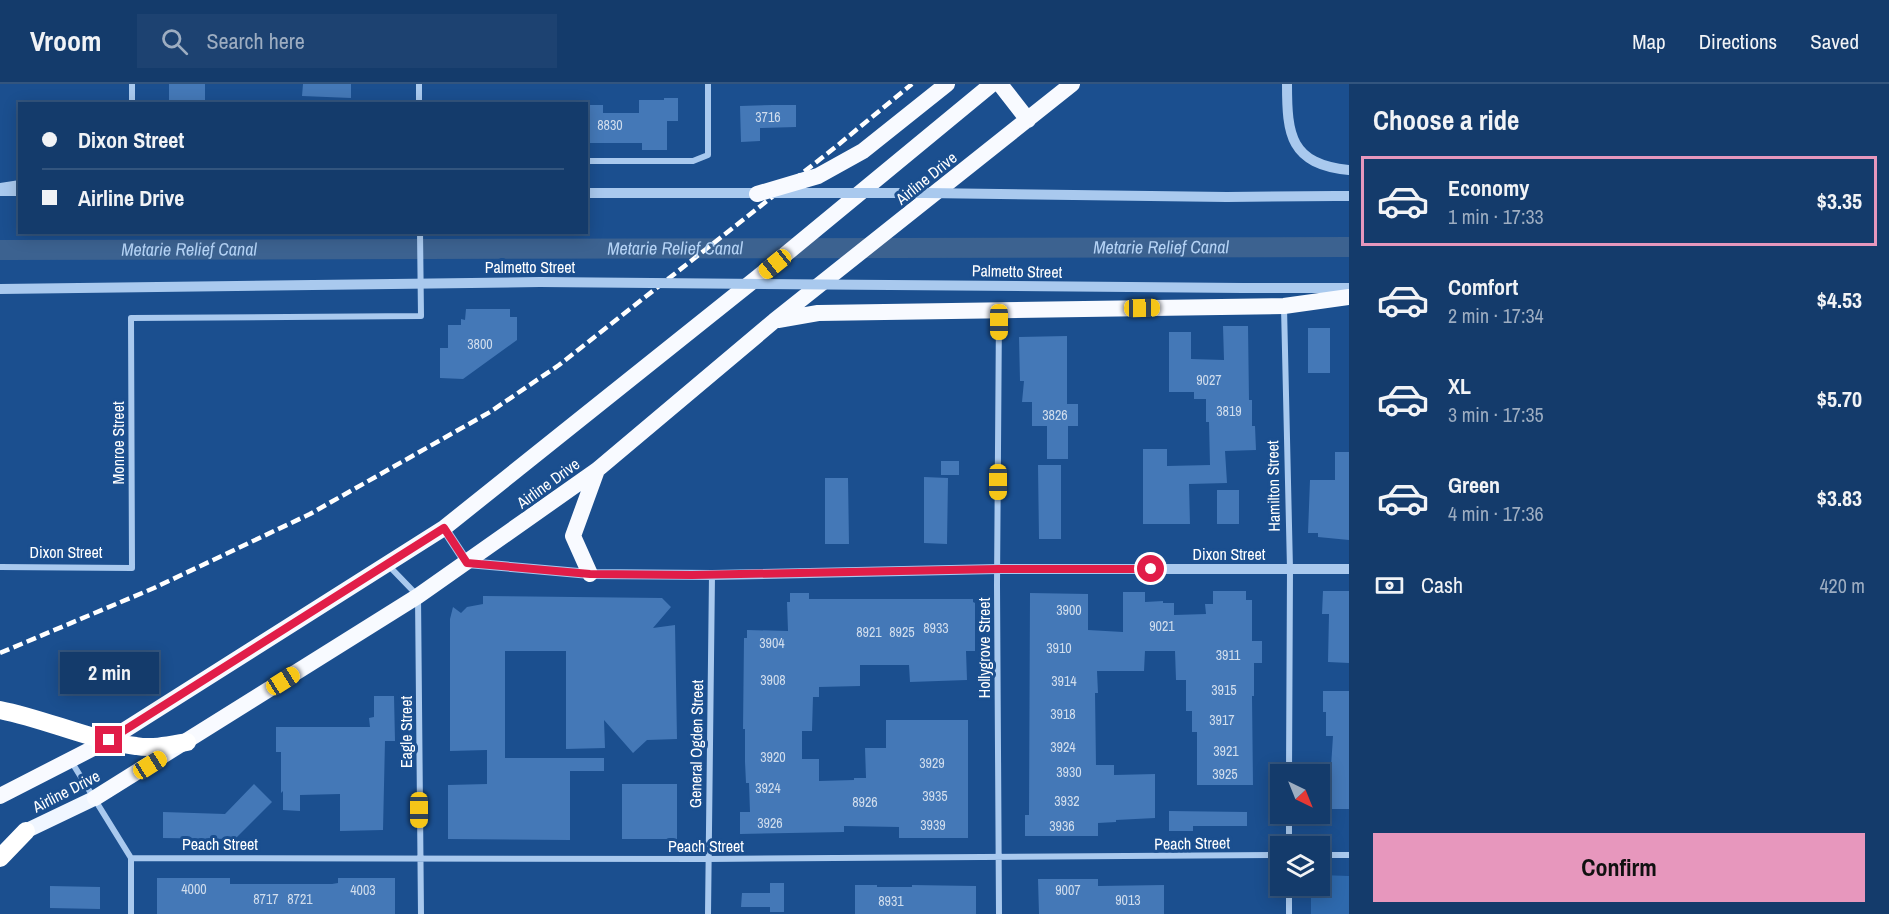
<!DOCTYPE html>
<meta charset="utf-8">
<style>
body{margin:0;font-family:"Archivo Narrow",sans-serif;background:#1d4271;color:#f1f3f6;height:100vh;display:flex;flex-direction:column;font-size:22px;white-space:nowrap}
*{box-sizing:border-box;margin:0}
p{font-size:20px;color:#9dadc1}
.icon{flex:none;width:33px;height:33px;fill:none;stroke:currentColor;stroke-width:2;stroke-linecap:round;stroke-linejoin:round}
.map{position:relative;flex:1;overflow:hidden}
.side{display:flex;flex-direction:column;background:#143b6b;width:540px}
.side>*{flex:none}
.banner{position:absolute;left:18px;top:18px;width:570px;height:132px;border-radius:0px;box-shadow:0 3px 15px #0003,0 0 0 2px #33557e;display:grid;align-content:center;height:132px;padding:0 24px;background:#143b6b}
.needle{width:39px;rotate:137deg}
.buttons{position:absolute;left:1270px;top:680px;display:grid;gap:12px}
.buttons a{display:grid;place-items:center;width:60px;height:60px;border-radius:0px;background:#143b6b;box-shadow:0 3px 15px #0003,0 0 0 2px #33557e;font-size:30px}
.end{position:absolute;width:27px;height:27px;margin:-14px;border:8px solid #e11d48;background:#fff;box-shadow:0 0 0 3px #fff}
.from{border-radius:50%}
.bubble{position:absolute;height:42px;border-radius:0px;background:#143b6b;box-shadow:0 3px 15px #0003,0 0 0 2px #33557e;font-size:20px;font-weight:700;line-height:42px;text-align:center}
.car{position:absolute;width:18px;height:36px;margin:-18px -9px;border-radius:8px;box-shadow:0 0 4px 2px #0007;background:linear-gradient(#f5c518 24%,#345 0 40%,#f5c518 0 76%,#345 0 86%,#f5c518 0)}
.banner b{display:flex;align-items:center;gap:21px;height:57px;font-size:22px}
.banner b+b{border-top:2px solid #33557e}
.banner i{width:15px;height:15px;background:#f1f3f6}
ul{padding:0;list-style:none}
li{display:flex;align-items:center;gap:18px;height:90px;margin:0 12px 9px;padding:0 12px;border:3px solid transparent;border-radius:0px}
li div{flex:1}
li b{display:block;font-size:22px}
li em{font-style:normal;font-weight:700}
li.selected{border-color:#e797bd}
li>.icon{width:54px;height:54px;stroke-width:1.5}
h2{padding:0 24px;font-size:27px;line-height:72px}
.pay{display:flex;align-items:center;gap:15px;height:66px;padding:0 24px;font-size:22px}
.pay p{margin-inline-start:auto}
.cta{display:flex;gap:12px;margin-top:auto;padding:12px 24px}
.cta a{flex:1;height:69px;border-radius:0px;background:#e797bd;color:#111;font-size:24px;font-weight:700;line-height:69px;text-align:center}
header{display:flex;align-items:center;gap:36px;box-sizing:border-box;height:84px;padding:0 30px;background:#143b6b;border-bottom:2px solid #33557e}
header strong{font-size:28px}
nav{display:flex;gap:33px;margin-inline-start:auto;font-size:21px}
.search{width:420px;height:54px;background:#1d4271;display:flex;align-items:center;gap:15px;box-sizing:border-box;padding:0 21px;border-radius:0px;color:#9dadc1;font-size:22px}
main{display:flex;flex:1;min-height:0}
.map>svg:first-child{display:block}
.green{fill:#2e69ad}
.lines{fill:none;stroke-linecap:round;stroke-linejoin:round}
.canal{stroke:#3c6290;stroke-width:20}
.building{fill:#4478b7}
.minor{stroke:#a9c9ee;stroke-width:6}
.tertiary{stroke:#a9c9ee;stroke-width:10}
.primary{stroke:#f0f6ff;stroke-width:15}
.trunk{stroke:#f8faff;stroke-width:16}
.motorway{stroke:#fff;stroke-width:18}
.rail{stroke:#fff;stroke-width:4.5;stroke-dasharray:10 4.5;stroke-linecap:butt}
.tertiary-bridge{stroke:#a9c9ee;stroke-width:10}
.trunk-bridge{stroke:#f8faff;stroke-width:16}
.route{stroke:#e11d48;stroke-width:8}
.labels{text-anchor:middle;stroke-width:6;stroke-linejoin:round;paint-order:stroke}
.number-label{font-size:14px;fill:#d0dded}
.street-label{font-size:16px;fill:#fff;stroke:#1b4f8f}
.water-label{font-size:18px;font-style:italic;fill:#b5d3f5;stroke:#1b4f8f}
</style>
<header>
<strong>Vroom</strong>
<div class="search"><svg class="icon" aria-label="search" viewBox="0 0 24 24"><circle cx="10" cy="10" r="6"/><path d="M15 15l6 6"/></svg>Search here</div>
<nav><a>Map</a><a>Directions</a><a>Saved</a></nav>
</header>
<main>
<div class="map">
<svg width="1349" height="830" viewBox="0 0 1349 830">
<rect width="100%" height="100%" fill="#1b4f8f"/>
<path class="green" d="M 1320,791 L 1349,792 L 1349,830 L 1311,830 L 1311,801 L 1320,801 Z"/>
<g class="lines">
<path class="canal" id="s1" d="M 0,166 L 1349,163"/>
</g>
<path class="building" d="M 169,0 L 205,0 L 205,20 L 169,20 Z
M 303,0 L 351,0 L 351,14 L 302,12 Z
M 664,14 L 678,14 L 678,37 L 667,37 L 667,66 L 642,66 L 642,59 L 586,59 L 586,21 L 603,21 L 603,29 L 639,29 L 639,16 L 664,16 Z
M 773,21 L 796,21 L 796,43 L 760,44 L 760,57 L 741,58 L 740,22 Z
M 466,225 L 510,225 L 510,233 L 517,233 L 517,256 L 463,295 L 440,294 L 440,264 L 448,264 L 448,241 L 461,241 L 461,235 L 465,236 Z
M 1223,242 L 1248,242 L 1249,316 L 1252,316 L 1252,342 L 1255,342 L 1256,366 L 1225,367 L 1227,399 L 1189,400 L 1190,440 L 1143,440 L 1143,365 L 1167,365 L 1167,382 L 1210,381 L 1209,338 L 1206,338 L 1206,315 L 1194,315 L 1194,308 L 1169,308 L 1169,248 L 1191,248 L 1191,275 L 1224,276 Z
M 1308,244 L 1330,244 L 1330,289 L 1308,289 Z
M 1067,252 L 1067,320 L 1078,320 L 1078,342 L 1068,342 L 1068,375 L 1047,375 L 1047,342 L 1032,342 L 1032,318 L 1022,318 L 1024,297 L 1020,297 L 1019,253 Z
M 1335,368 L 1349,368 L 1349,456 L 1318,453 L 1318,449 L 1308,449 L 1310,396 L 1335,396 Z
M 941,377 L 959,377 L 959,391 L 941,391 Z
M 1038,381 L 1061,381 L 1061,455 L 1039,455 Z
M 924,393 L 948,394 L 947,460 L 924,459 Z
M 825,394 L 848,394 L 849,460 L 825,460 Z
M 1217,406 L 1239,406 L 1239,440 L 1217,440 Z
M 1213,507 L 1246,507 L 1246,516 L 1252,516 L 1252,557 L 1262,557 L 1262,579 L 1254,579 L 1254,612 L 1252,612 L 1253,701 L 1197,701 L 1197,648 L 1192,648 L 1192,627 L 1186,627 L 1186,596 L 1176,596 L 1175,567 L 1145,567 L 1144,587 L 1097,587 L 1098,609 L 1095,609 L 1096,681 L 1114,681 L 1114,691 L 1155,690 L 1155,734 L 1116,736 L 1116,738 L 1098,739 L 1098,752 L 1025,752 L 1025,731 L 1029,731 L 1030,509 L 1088,510 L 1088,546 L 1123,548 L 1123,508 L 1145,508 L 1145,518 L 1163,517 L 1163,519 L 1174,519 L 1174,531 L 1206,530 L 1205,520 L 1213,520 Z
M 1323,507 L 1349,507 L 1349,579 L 1328,578 L 1329,530 L 1322,530 Z
M 790,509 L 809,509 L 809,515 L 973,515 L 973,518 L 975,519 L 975,567 L 966,567 L 967,596 L 910,598 L 909,581 L 860,581 L 860,602 L 819,603 L 819,613 L 813,613 L 812,647 L 802,647 L 802,675 L 819,675 L 819,697 L 854,696 L 854,694 L 866,694 L 865,664 L 886,664 L 886,636 L 968,636 L 968,754 L 899,754 L 899,743 L 844,742 L 844,748 L 740,750 L 740,728 L 750,728 L 749,699 L 746,699 L 745,678 L 745,645 L 743,645 L 744,554 L 747,554 L 747,546 L 788,547 L 787,518 L 790,518 Z
M 483,512 L 662,514 L 671,523 L 653,544 L 675,541 L 677,655 L 647,656 L 633,669 L 604,636 L 605,664 L 566,665 L 566,567 L 505,567 L 505,674 L 604,674 L 604,687 L 570,687 L 570,756 L 448,755 L 448,701 L 487,700 L 487,666 L 450,667 L 450,535 L 453,523 L 461,529 L 467,523 L 483,520 Z
M 1323,607 L 1349,607 L 1349,725 L 1320,725 L 1320,704 L 1331,704 L 1329,683 L 1331,683 L 1333,652 L 1326,652 L 1326,628 L 1323,628 Z
M 374,612 L 394,612 L 395,657 L 385,657 L 383,746 L 340,747 L 340,710 L 300,711 L 300,727 L 283,726 L 283,707 L 281,709 L 281,668 L 276,668 L 276,643 L 370,643 L 369,634 L 374,633 Z
M 254,700 L 272,718 L 235,755 L 163,754 L 163,728 L 225,730 Z
M 622,700 L 677,700 L 677,755 L 622,755 Z
M 1169,727 L 1247,728 L 1247,742 L 1193,742 L 1193,747 L 1169,747 Z
M 157,794 L 230,794 L 230,800 L 332,800 L 338,799 L 338,794 L 395,794 L 395,830 L 157,830 Z
M 1038,795 L 1098,795 L 1098,802 L 1164,801 L 1164,830 L 1039,830 Z
M 770,799 L 784,799 L 784,828 L 770,828 L 770,823 L 741,823 L 742,809 L 770,809 Z
M 855,801 L 877,801 L 877,803 L 912,803 L 912,801 L 976,802 L 976,830 L 855,830 Z
M 50,802 L 100,803 L 100,825 L 50,824 Z"/>
<g class="lines">
<path class="minor" d="M 132,0 L 132,20
M 419,0 L 419,20
M 586,77 L 693,77 L 708,71 L 708,0
M 0,102 L 20,99
M 1284,223 L 1290,485 L 1289,690
M 389,482 L 418,512 L 421,830
M 0,483 L 132,484 L 131,234 L 421,232 L 420,148
M 71,677 L 131,774 L 131,830
M 1289,762 L 1289,729
M 1320,771 L 1349,771
M 131,774 L 707,775 L 1281,771
M 1289,801 L 1289,830
M 708,830 L 712,491
M 999,830 L 997,501 L 999,228"/>
<path class="tertiary" d="M 1287,0 C 1287,51 1290,80 1349,86
M 0,107 L 20,107
M 1336,112 L 1349,112
M 1243,204 L 1349,204
M 444,444 L 467,479 L 590,490 L 712,491 L 998,485 L 1349,485"/>
<path class="primary" d="M 26,747 L 95,714"/>
<path class="trunk" d="M 1000,0 L 1028,36
M 778,236 L 818,229 L 1284,222 L 1349,213
M 590,490 L 573,452 L 597,386
M 0,712 L 109,656 L 444,444 L 758,193 L 992,0
M 95,714 L 418,512 L 597,386 L 774,237 L 1072,0"/>
<path class="motorway" d="M 0,626 C 46,635 89,656 136,662 C 153,665 170,661 187,658
M 0,774 L 26,747"/>
<path class="rail" d="M 0,569 L 154,504 L 310,430 L 490,328 L 559,281 L 838,61 L 912,0"/>
<path class="tertiary-bridge" d="M 586,109 L 926,109 L 1227,113 L 1336,112
M 0,205 L 540,198 L 1243,204"/>
<path class="trunk-bridge" d="M 757,110 L 818,92 L 863,67 L 947,0"/>
</g>
<g class="lines">
<path class="route" d="M 109,656 L 444,444 L 467,479 L 590,490 L 692,491 L 998,485 L 1151,485"/>
</g>
<g class="labels">
<g class="number-label">
<text x="768" y="38">3716</text>
<text x="610" y="46">8830</text>
<text x="480" y="265">3800</text>
<text x="1209" y="301">9027</text>
<text x="1229" y="332">3819</text>
<text x="1055" y="336">3826</text>
<text x="1069" y="531">3900</text>
<text x="1162" y="547">9021</text>
<text x="936" y="549">8933</text>
<text x="869" y="553">8921</text>
<text x="902" y="553">8925</text>
<text x="772" y="564">3904</text>
<text x="1059" y="569">3910</text>
<text x="1228" y="576">3911</text>
<text x="773" y="601">3908</text>
<text x="1064" y="602">3914</text>
<text x="1224" y="611">3915</text>
<text x="1063" y="635">3918</text>
<text x="1222" y="641">3917</text>
<text x="1063" y="668">3924</text>
<text x="1226" y="672">3921</text>
<text x="773" y="678">3920</text>
<text x="932" y="684">3929</text>
<text x="1069" y="693">3930</text>
<text x="1225" y="695">3925</text>
<text x="768" y="709">3924</text>
<text x="935" y="717">3935</text>
<text x="1067" y="722">3932</text>
<text x="865" y="723">8926</text>
<text x="770" y="744">3926</text>
<text x="933" y="746">3939</text>
<text x="1062" y="747">3936</text>
<text x="194" y="810">4000</text>
<text x="363" y="811">4003</text>
<text x="1068" y="811">9007</text>
<text x="266" y="820">8717</text>
<text x="300" y="820">8721</text>
<text x="1128" y="821">9013</text>
<text x="891" y="822">8931</text>
</g>
<g class="street-label">
<text transform="translate(926 94) rotate(-39)" y="6">Airline Drive</text>
<text x="530" y="189">Palmetto Street</text>
<text transform="translate(1017 187) rotate(1)" y="6">Palmetto Street</text>
<text transform="translate(118 359) rotate(-90)" y="6">Monroe Street</text>
<text transform="translate(548 399) rotate(-36)" y="6">Airline Drive</text>
<text transform="translate(1273 402) rotate(-91)" y="6">Hamilton Street</text>
<text x="66" y="474">Dixon Street</text>
<text x="1229" y="476">Dixon Street</text>
<text transform="translate(984 564) rotate(-90)" y="6">Hollygrove Street</text>
<text transform="translate(406 648) rotate(-90)" y="6">Eagle Street</text>
<text transform="translate(696 660) rotate(-89)" y="6">General Ogden Street</text>
<text transform="translate(66 707) rotate(-27)" y="6">Airline Drive</text>
<text transform="translate(1192 759) rotate(-1)" y="6">Peach Street</text>
<text x="220" y="766">Peach Street</text>
<text x="706" y="768">Peach Street</text>
</g>
<g class="water-label">
<text dy="6" stroke="none"><textPath href="#s1" startOffset="675">Metarie Relief Canal</textPath></text>
<text dy="6" stroke="none"><textPath href="#s1" startOffset="1161">Metarie Relief Canal</textPath></text>
<text dy="6" stroke="none"><textPath href="#s1" startOffset="189">Metarie Relief Canal</textPath></text>
</g>
</g>
</svg>
<div class="buttons">
<a><svg class="needle" viewBox="-14 -14 28 28"><path d="M0-13l5 13h-10z" fill="#e53935"/><path d="M0 13l5-13h-10z" fill="#9dadc1"/></svg></a>
<a><svg class="icon" aria-label="layers" viewBox="0 0 24 24"><path d="M12 4l9 5-9 5-9-5zM3 14l9 5 9-5"/></svg></a>
</div>
<i class="end from" style="left:1151px;top:485px"></i>
<i class="end" style="left:109px;top:656px"></i>
<div class="bubble" style="left:60px;top:568px;width:99px">2 min</div>
<i class="car" style="left:775px;top:180px;rotate:231deg"></i>
<i class="car" style="left:1142px;top:224px;rotate:89deg"></i>
<i class="car" style="left:999px;top:238px;rotate:180deg"></i>
<i class="car" style="left:998px;top:398px;rotate:180deg"></i>
<i class="car" style="left:283px;top:597px;rotate:58deg"></i>
<i class="car" style="left:150px;top:681px;rotate:58deg"></i>
<i class="car" style="left:419px;top:726px;rotate:180deg"></i>
<div class="banner">
<b><i class="from"></i>Dixon Street</b>
<b><i></i>Airline Drive</b>
</div>
</div>
<section class="side">
<h2>Choose a ride</h2>
<ul>
<li class="selected"><svg class="icon" aria-label="car" viewBox="0 0 24 24"><path d="M5 17H2v-5l4-1 3-4h7l3 4 3 1v5h-3M9 17h6M6 11h13"/><circle cx="7" cy="17" r="2"/><circle cx="17" cy="17" r="2"/></svg><div><b>Economy</b><p>1 min · 17:33</p></div><em>$3.35</em></li>
<li><svg class="icon" aria-label="car" viewBox="0 0 24 24"><path d="M5 17H2v-5l4-1 3-4h7l3 4 3 1v5h-3M9 17h6M6 11h13"/><circle cx="7" cy="17" r="2"/><circle cx="17" cy="17" r="2"/></svg><div><b>Comfort</b><p>2 min · 17:34</p></div><em>$4.53</em></li>
<li><svg class="icon" aria-label="car" viewBox="0 0 24 24"><path d="M5 17H2v-5l4-1 3-4h7l3 4 3 1v5h-3M9 17h6M6 11h13"/><circle cx="7" cy="17" r="2"/><circle cx="17" cy="17" r="2"/></svg><div><b>XL</b><p>3 min · 17:35</p></div><em>$5.70</em></li>
<li><svg class="icon" aria-label="car" viewBox="0 0 24 24"><path d="M5 17H2v-5l4-1 3-4h7l3 4 3 1v5h-3M9 17h6M6 11h13"/><circle cx="7" cy="17" r="2"/><circle cx="17" cy="17" r="2"/></svg><div><b>Green</b><p>4 min · 17:36</p></div><em>$3.83</em></li>
</ul>
<div class="pay"><svg class="icon" aria-label="cash" viewBox="0 0 24 24"><path d="M3 7h18v10H3z"/><circle cx="12" cy="12" r="2"/></svg>Cash<p>420 m</p></div>
<div class="cta"><a>Confirm</a></div>
</section>
</main>
